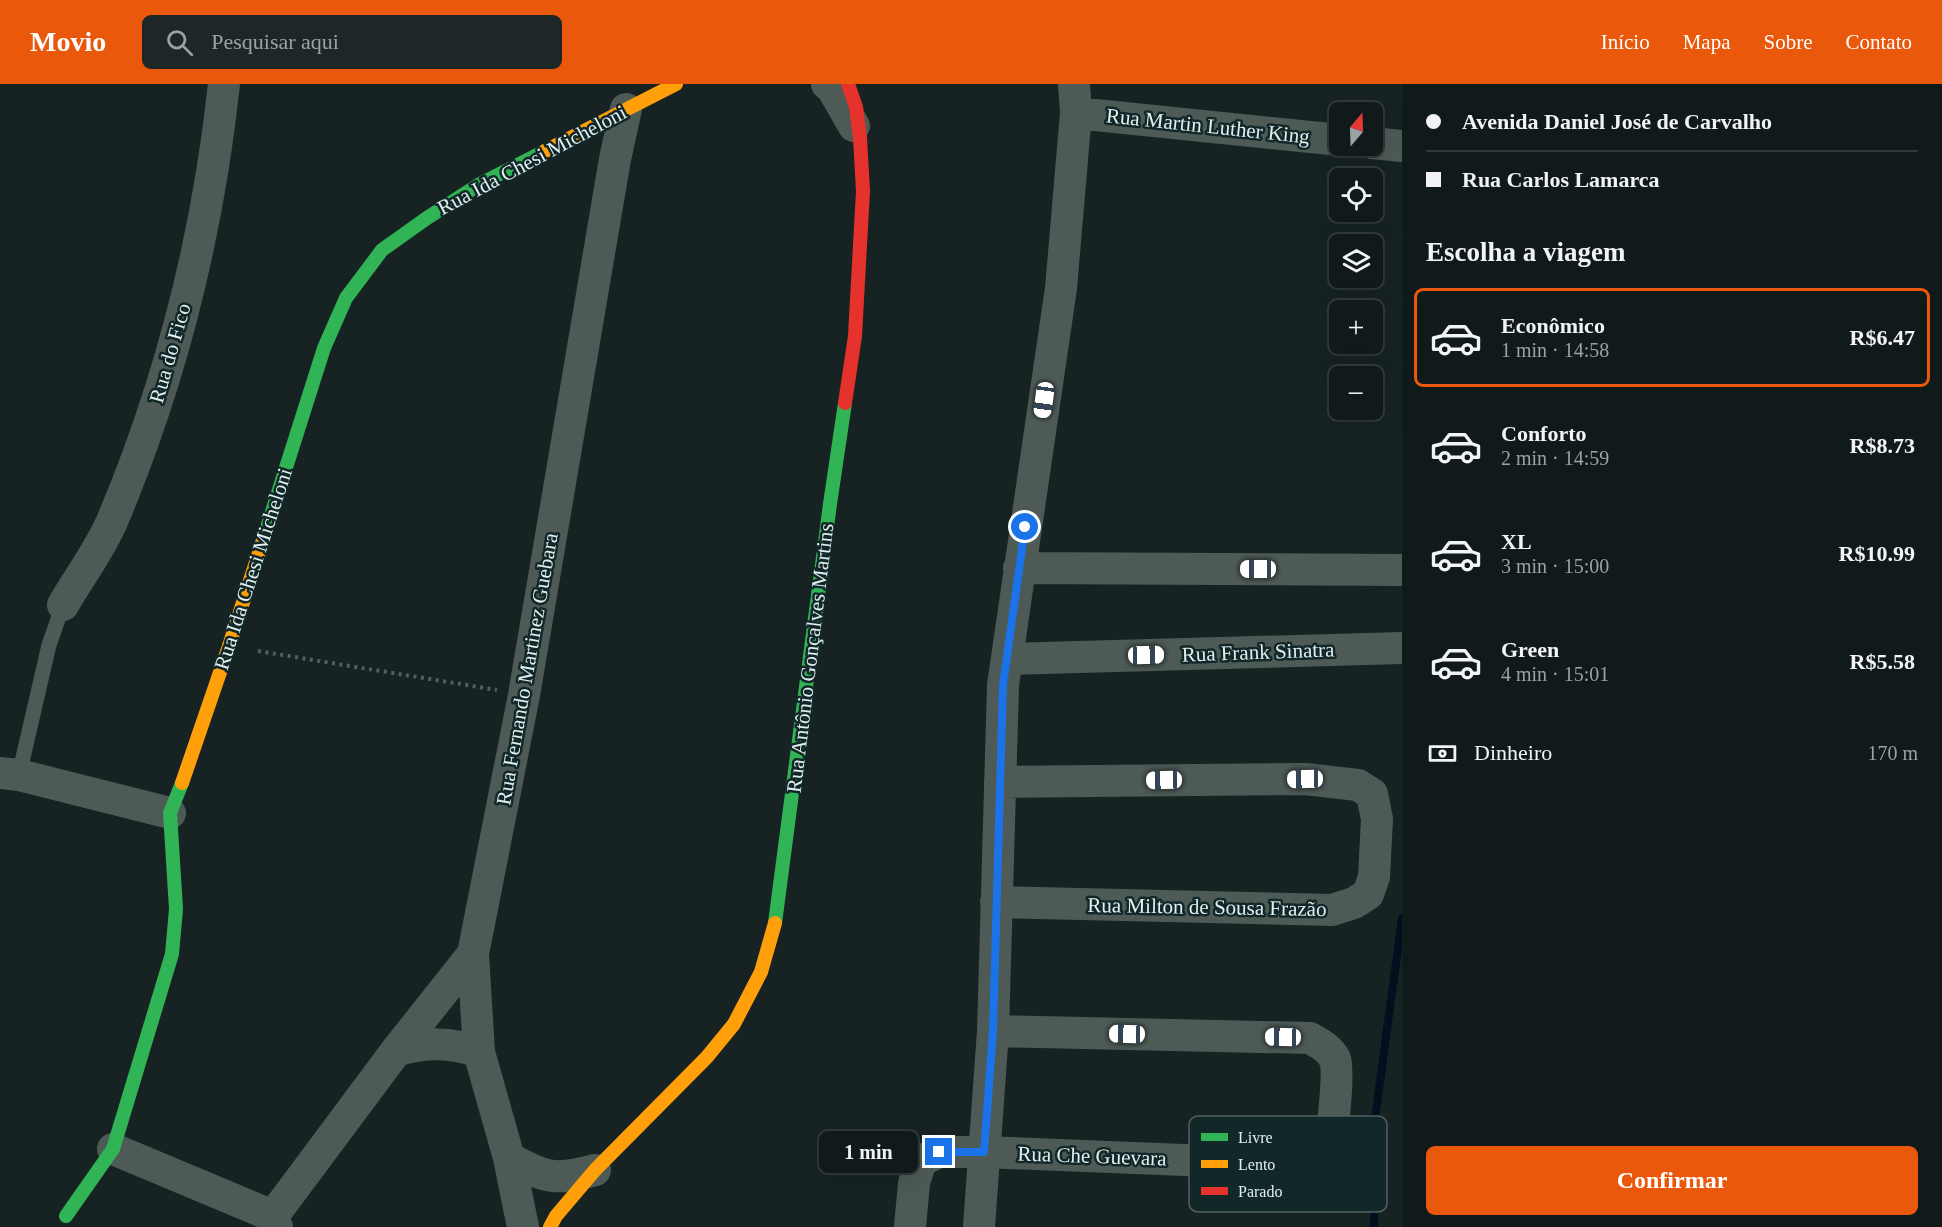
<!DOCTYPE html>
<html lang="pt">
<meta charset="utf-8">
<style>
body{margin:0;font-family:Georgia,serif;background:#1e2727;color:#f1f3f6;height:100vh;display:flex;flex-direction:column;font-size:22px;white-space:nowrap}
*{box-sizing:border-box;margin:0}
p{font-size:20px;color:#9ca1a2}
.icon{flex:none;width:33px;height:33px;fill:none;stroke:currentColor;stroke-width:2;stroke-linecap:round;stroke-linejoin:round}
.map{position:relative;flex:1;overflow:hidden}
.sheet{display:flex;flex-direction:column;background:#111a1a;width:540px}
.sheet>*{flex:none}
.guide{display:grid;align-content:center;height:132px;padding:0 24px;background:#111a1a}
.needle{width:39px;rotate:19deg}
.fabs{position:absolute;left:1329px;top:18px;display:grid;gap:12px}
.fabs a{display:grid;place-items:center;width:54px;height:54px;border-radius:9px;background:#111a1a;box-shadow:0 6px 24px #0002,0 0 0 2px #303839;font-size:30px}
.end{position:absolute;width:27px;height:27px;margin:-14px;border:8px solid #1a73e8;background:#fff;box-shadow:0 0 0 3px #fff}
.from{border-radius:50%}
.bubble{position:absolute;height:42px;border-radius:9px;background:#111a1a;box-shadow:0 6px 24px #0002,0 0 0 2px #303839;font-size:20px;font-weight:600;line-height:42px;text-align:center}
.car{position:absolute;width:18px;height:36px;margin:-18px -9px;border-radius:8px;box-shadow:0 0 4px 2px #0007;background:linear-gradient(#fff 24%,#345 0 40%,#fff 0 76%,#345 0 86%,#fff 0)}
.guide b{display:flex;align-items:center;gap:21px;height:57px;font-size:22px}
.guide b+b{border-top:2px solid #303839}
.guide i{width:15px;height:15px;background:#f1f3f6}
ul{padding:0;list-style:none}
li{display:flex;align-items:center;gap:18px;height:99px;margin:0 12px 9px;padding:0 12px;border:3px solid transparent;border-radius:9px}
li div{flex:1}
li b{display:block;font-size:22px}
li em{font-style:normal;font-weight:600}
li.active{border-color:#ea580c}
li>.icon{width:54px;height:54px;stroke-width:1.5}
h2{padding:0 24px;font-size:27px;line-height:72px}
.pay{display:flex;align-items:center;gap:15px;height:66px;padding:0 24px;font-size:22px}
.pay p{margin-inline-start:auto}
.action{display:flex;gap:12px;margin-top:auto;padding:12px 24px}
.action a{flex:1;height:69px;border-radius:9px;background:#ea580c;color:#fff;font-size:24px;font-weight:600;line-height:69px;text-align:center}
header{display:flex;align-items:center;gap:36px;box-sizing:border-box;height:84px;padding:0 30px;background:#ea580c;color:#fff}
header strong{font-size:28px}
nav{display:flex;gap:33px;margin-inline-start:auto;font-size:21px}
.search{width:420px;height:54px;background:#1e2727;display:flex;align-items:center;gap:15px;box-sizing:border-box;padding:0 21px;border-radius:9px;color:#9ca1a2;font-size:22px}
main{display:flex;flex:1;min-height:0}
.map>svg:first-child{display:block}
.lines{fill:none;stroke-linecap:round;stroke-linejoin:round}
.stream{stroke:#030e1f;stroke-width:8}
.path{stroke:#545e5c;stroke-width:4;stroke-dasharray:3 4.5;stroke-linecap:butt}
.lane{stroke:#4d5a56;stroke-width:15}
.street{stroke:#4d5a56;stroke-width:32}
.fast{stroke:#30b455;stroke-width:14}
.slow{stroke:#ff9f0a;stroke-width:14}
.jam{stroke:#e5322d;stroke-width:14}
.route{stroke:#1a73e8;stroke-width:8}
.labels{text-anchor:middle;stroke-width:5;stroke-linejoin:round;paint-order:stroke}
.street-label{font-size:21px;fill:#e2eeef;stroke:#122728}
.key{fill:#122728;stroke:#506364;stroke-width:1.5}
.key-label{font-size:16px;fill:#e2eeef}
</style>
<header>
<strong>Movio</strong>
<div class="search"><svg class="icon" aria-label="search" viewBox="0 0 24 24"><circle cx="10" cy="10" r="6"/><path d="M15 15l6 6"/></svg>Pesquisar aqui</div>
<nav><a>Início</a><a>Mapa</a><a>Sobre</a><a>Contato</a></nav>
</header>
<main>
<div class="map">
<svg width="1402" height="1143" viewBox="0 0 1402 1143">
<rect width="100%" height="100%" fill="#172323"/>
<g class="lines">
<path class="stream" d="M 1374,1143 L 1375,1035 L 1402,834"/>
<path class="path" d="M 258,567 L 497,606"/>
<path class="lane" d="M 19,691 L 49,561 L 63,521"/>
<path class="street" d="M 827,0 L 832,4 L 854,42
M 1076,29 L 1340,56
M 1372,59 L 1402,62
M 1019,484 L 1402,486
M 63,521 C 79,493 100,466 113,435 C 171,297 208,149 224,0
M 1007,575 L 1402,564
M 0,689 L 19,691 L 170,729
M 996,818 L 1332,826 L 1354,819 L 1368,810 L 1374,793 L 1377,735 L 1372,710 L 1358,701 L 1305,695 L 1000,698
M 396,967 C 425,958 450,958 479,968
M 113,1065 L 273,1132 L 277,1143
M 509,1074 C 545,1094 555,1097 595,1086
M 273,1132 L 396,967 L 473,870
M 523,1143 L 509,1074 L 479,968 L 473,870 L 524,611 L 615,75 L 626,25
M 910,1143 L 914,1099 L 921,1077 L 939,1068 L 984,1068 L 1283,1080 L 1314,1077 L 1330,1065 C 1332,1051 1340,985 1335,975 C 1329,964 1320,960 1310,954 L 993,947
M 979,1143 L 993,947 L 1003,601 L 1061,204 L 1076,29 L 1074,0"/>
<path class="fast" d="M 264,453 L 324,264 L 346,214 L 382,166 L 427,134 L 480,100 L 545,67
M 775,839 L 830,420 L 845,319
M 66,1132 L 113,1065 L 172,870 L 176,825 L 170,729 L 182,699"/>
<path class="slow" d="M 545,67 L 676,0
M 182,699 L 229,562 L 264,453
M 550,1143 L 556,1132 L 595,1086 L 707,973 L 734,940 L 761,888 L 775,839"/>
<path class="jam" d="M 845,319 L 855,252 L 863,107 L 860,54 L 856,23 L 848,0"/>
</g>
<g class="lines">
<path class="route" d="M 939,1068 L 984,1068 L 993,947 L 1003,601 L 1025,443"/>
</g>
<g class="labels">
<g class="street-label">
<text transform="translate(1208 42) rotate(6)" y="7">Rua Martin Luther King</text>
<text transform="translate(532 76) rotate(-28)" y="7">Rua Ida Chesi Micheloni</text>
<text transform="translate(170 269) rotate(-74)" y="7">Rua do Fico</text>
<text transform="translate(253 485) rotate(-72)" y="7">Rua Ida Chesi Micheloni</text>
<text transform="translate(1258 568) rotate(-2)" y="7">Rua Frank Sinatra</text>
<text transform="translate(810 574) rotate(-83)" y="7">Rua Antônio Gonçalves Martins</text>
<text transform="translate(527 585) rotate(-80)" y="7">Rua Fernando Martinez Guebara</text>
<text transform="translate(1207 823) rotate(1)" y="7">Rua Milton de Sousa Frazão</text>
<text transform="translate(1092 1072) rotate(2)" y="7">Rua Che Guevara</text>
</g>
</g>
<rect x="1189" y="1032" width="198" height="96" rx="9" class="key"/>
<rect x="1201" y="1049" width="27" height="8" fill="#30b455"/>
<rect x="1201" y="1076" width="27" height="8" fill="#ff9f0a"/>
<rect x="1201" y="1103" width="27" height="8" fill="#e5322d"/>
<g class="key-label">
<text x="1238" y="1059">Livre</text>
<text x="1238" y="1086">Lento</text>
<text x="1238" y="1113">Parado</text>
</g>
</svg>
<div class="fabs">
<a><svg class="needle" viewBox="-14 -14 28 28"><path d="M0-13l5 13h-10z" fill="#e53935"/><path d="M0 13l5-13h-10z" fill="#9ca1a2"/></svg></a>
<a><svg class="icon" aria-label="locate" viewBox="0 0 24 24"><circle cx="12" cy="12" r="6"/><path d="M12 2v4M12 18v4M2 12h4M18 12h4"/></svg></a>
<a><svg class="icon" aria-label="layers" viewBox="0 0 24 24"><path d="M12 4l9 5-9 5-9-5zM3 14l9 5 9-5"/></svg></a>
<a>+</a>
<a>−</a>
</div>
<i class="end from" style="left:1025px;top:443px"></i>
<i class="end" style="left:939px;top:1068px"></i>
<div class="bubble" style="left:819px;top:1047px;width:99px">1 min</div>
<i class="car" style="left:1044px;top:316px;rotate:188deg"></i>
<i class="car" style="left:1258px;top:485px;rotate:270deg"></i>
<i class="car" style="left:1146px;top:571px;rotate:89deg"></i>
<i class="car" style="left:1305px;top:695px;rotate:269deg"></i>
<i class="car" style="left:1164px;top:696px;rotate:269deg"></i>
<i class="car" style="left:1127px;top:950px;rotate:271deg"></i>
<i class="car" style="left:1283px;top:953px;rotate:271deg"></i>
</div>
<section class="sheet">
<div class="guide">
<b><i class="from"></i>Avenida Daniel José de Carvalho</b>
<b><i></i>Rua Carlos Lamarca</b>
</div>
<h2>Escolha a viagem</h2>
<ul>
<li class="active"><svg class="icon" aria-label="car" viewBox="0 0 24 24"><path d="M5 17H2v-5l4-1 3-4h7l3 4 3 1v5h-3M9 17h6M6 11h13"/><circle cx="7" cy="17" r="2"/><circle cx="17" cy="17" r="2"/></svg><div><b>Econômico</b><p>1 min · 14:58</p></div><em>R$6.47</em></li>
<li><svg class="icon" aria-label="car" viewBox="0 0 24 24"><path d="M5 17H2v-5l4-1 3-4h7l3 4 3 1v5h-3M9 17h6M6 11h13"/><circle cx="7" cy="17" r="2"/><circle cx="17" cy="17" r="2"/></svg><div><b>Conforto</b><p>2 min · 14:59</p></div><em>R$8.73</em></li>
<li><svg class="icon" aria-label="car" viewBox="0 0 24 24"><path d="M5 17H2v-5l4-1 3-4h7l3 4 3 1v5h-3M9 17h6M6 11h13"/><circle cx="7" cy="17" r="2"/><circle cx="17" cy="17" r="2"/></svg><div><b>XL</b><p>3 min · 15:00</p></div><em>R$10.99</em></li>
<li><svg class="icon" aria-label="car" viewBox="0 0 24 24"><path d="M5 17H2v-5l4-1 3-4h7l3 4 3 1v5h-3M9 17h6M6 11h13"/><circle cx="7" cy="17" r="2"/><circle cx="17" cy="17" r="2"/></svg><div><b>Green</b><p>4 min · 15:01</p></div><em>R$5.58</em></li>
</ul>
<div class="pay"><svg class="icon" aria-label="cash" viewBox="0 0 24 24"><path d="M3 7h18v10H3z"/><circle cx="12" cy="12" r="2"/></svg>Dinheiro<p>170 m</p></div>
<div class="action"><a>Confirmar</a></div>
</section>
</main>
